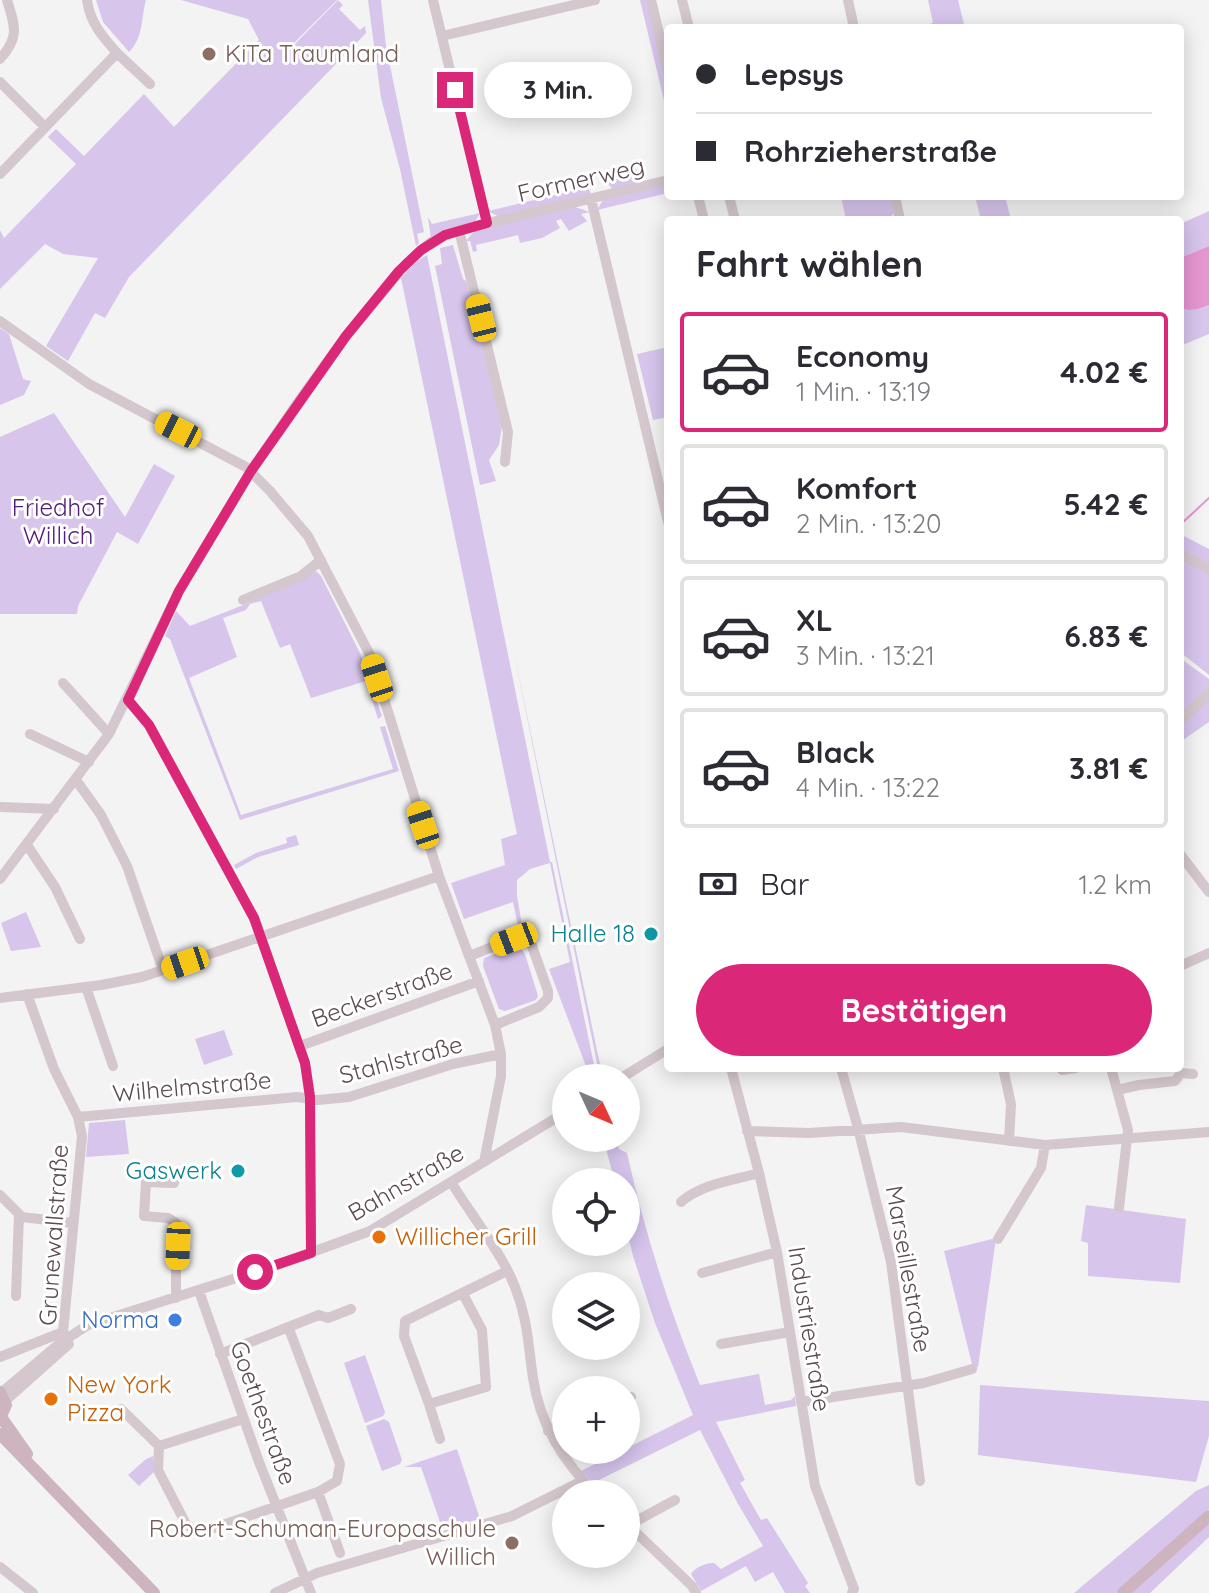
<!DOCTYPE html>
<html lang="de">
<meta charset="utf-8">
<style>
body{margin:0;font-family:Quicksand,sans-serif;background:#f2f2f3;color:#2b2b33;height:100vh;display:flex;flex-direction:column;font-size:30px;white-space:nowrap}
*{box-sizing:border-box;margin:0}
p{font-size:26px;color:#7c7c81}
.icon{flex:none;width:44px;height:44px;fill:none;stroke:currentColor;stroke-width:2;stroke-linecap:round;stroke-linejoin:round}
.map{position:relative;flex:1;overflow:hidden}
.side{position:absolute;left:664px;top:216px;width:520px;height:856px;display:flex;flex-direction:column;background:#fff;border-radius:8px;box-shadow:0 4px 20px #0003}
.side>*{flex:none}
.banner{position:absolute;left:664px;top:24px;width:520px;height:176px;border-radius:8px;box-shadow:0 4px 20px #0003;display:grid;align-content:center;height:176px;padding:0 32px;background:#fff}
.needle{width:52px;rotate:134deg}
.controls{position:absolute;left:552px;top:1064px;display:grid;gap:16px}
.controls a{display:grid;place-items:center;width:88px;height:88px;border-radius:50%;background:#fff;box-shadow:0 4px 20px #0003;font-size:40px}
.end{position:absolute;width:36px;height:36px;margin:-18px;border:10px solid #db2777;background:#fff;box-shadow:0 0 0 4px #fff}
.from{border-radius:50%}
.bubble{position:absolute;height:56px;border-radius:28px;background:#fff;box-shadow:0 4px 20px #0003;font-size:26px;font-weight:700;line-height:56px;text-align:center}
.car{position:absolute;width:24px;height:48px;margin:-24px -12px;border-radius:10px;box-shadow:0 0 6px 2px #0007;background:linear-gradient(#f5c518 24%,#345 0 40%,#f5c518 0 76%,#345 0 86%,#f5c518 0)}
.banner b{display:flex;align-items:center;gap:28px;height:76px;font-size:30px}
.banner b+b{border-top:2px solid #e1e1e2}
.banner i{width:20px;height:20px;background:#2b2b33}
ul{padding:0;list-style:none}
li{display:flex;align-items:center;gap:24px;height:120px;margin:0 16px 12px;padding:0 16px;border:4px solid #e1e1e2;border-radius:8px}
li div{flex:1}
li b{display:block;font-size:30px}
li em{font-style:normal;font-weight:700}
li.selected{border-color:#db2777}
li>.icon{width:72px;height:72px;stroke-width:1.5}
h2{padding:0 32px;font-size:36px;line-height:96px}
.pay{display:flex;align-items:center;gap:20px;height:88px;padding:0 32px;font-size:30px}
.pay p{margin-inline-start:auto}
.cta{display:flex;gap:16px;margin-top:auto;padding:16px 32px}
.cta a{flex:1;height:92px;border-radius:48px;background:#db2777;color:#fff;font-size:32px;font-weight:700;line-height:92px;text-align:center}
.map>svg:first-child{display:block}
.green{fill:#d7c5ec}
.water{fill:#e596cf}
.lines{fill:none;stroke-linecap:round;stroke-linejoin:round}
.stream{stroke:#e596cf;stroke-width:2}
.minor{stroke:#d4c7cd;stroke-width:10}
.major{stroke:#cdb4bf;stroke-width:12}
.route{stroke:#db2777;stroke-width:10}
.education-dot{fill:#8d6e63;stroke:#fff;stroke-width:3}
.culture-dot{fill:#0f9aa8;stroke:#fff;stroke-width:3}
.food-dot{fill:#e8710a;stroke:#fff;stroke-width:3}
.shop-dot{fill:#3f7fe0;stroke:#fff;stroke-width:3}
.labels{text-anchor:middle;stroke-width:6;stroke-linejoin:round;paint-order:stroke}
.education-label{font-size:24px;fill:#785e54;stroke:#fff;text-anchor:start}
.street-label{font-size:24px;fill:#5d4b53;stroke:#fff}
.park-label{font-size:24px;fill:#532179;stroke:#fff}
.culture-label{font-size:24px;fill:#0d838f;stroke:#fff;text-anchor:end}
.food-label{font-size:24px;fill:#c56008;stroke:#fff;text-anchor:start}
.shop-label{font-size:24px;fill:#366cbe;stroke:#fff;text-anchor:end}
</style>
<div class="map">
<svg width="1209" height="1593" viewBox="0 0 1209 1593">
<rect width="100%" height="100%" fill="#f2f3f2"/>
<path class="green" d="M 96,0 L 146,0 C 141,17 144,37 129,52 L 103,22 Z
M 181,0 L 337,0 L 291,46 L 304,58 L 293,46 L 338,0 L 343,5 L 339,9 L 360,30 L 365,26 L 366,33 L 129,277 L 105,318 L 95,313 L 68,361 L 46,346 L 98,258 L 63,254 L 45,244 L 0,289 L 0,230 L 4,238 L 76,164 L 48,137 L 56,129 L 84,156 L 144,94 L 174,127 L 259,40 L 248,19 Z
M 368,0 L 381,0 L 386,46 L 424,232 L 417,234 L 419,243 L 416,246 L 400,169 L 381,98 Z
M 640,0 L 647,0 L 668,87 L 668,117 Z
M 928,0 L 958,0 L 965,28 L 914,28 L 933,23 Z
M 636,169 L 643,182 L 612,189 L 607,182 L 608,176 Z
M 668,184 L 668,193 L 597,210 L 603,200 Z
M 588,187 L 591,194 L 499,217 L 488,211 Z
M 841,196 L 890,196 L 894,213 L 888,220 L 846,220 Z
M 975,196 L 1005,196 L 1011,220 L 981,220 Z
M 575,207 L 590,212 L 581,214 L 587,221 L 569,231 L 561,219 L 556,221 L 560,228 L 542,238 L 520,243 L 518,235 L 476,245 L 477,251 L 473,252 L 470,241 L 466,241 L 474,231 Z
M 1209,211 L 1209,246 L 1180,258 L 1180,224 Z
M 480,213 L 475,222 L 431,239 L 428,217 L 432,224 Z
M 453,245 L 463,279 L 466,281 L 502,426 L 499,445 L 489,460 L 496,481 L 480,485 L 435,266 L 442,264 L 440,248 Z
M 427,255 L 550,862 L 552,862 L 594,1065 L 593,1073 L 589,1074 L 549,969 L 570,962 L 550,863 L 530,869 L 517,880 L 517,896 L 523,931 L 519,931 L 513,902 L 464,919 L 451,883 L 505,865 L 501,839 L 517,834 L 401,278 L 416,262 Z
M 1209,305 L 1209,334 L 1180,346 L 1180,307 C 1190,313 1199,309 1209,305 Z
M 0,328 L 9,334 L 23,379 L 31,381 L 24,395 L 0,405 Z
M 668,347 L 668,417 L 653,420 L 637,354 Z
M 54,413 L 125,517 L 154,464 L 175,476 L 138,544 L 117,532 L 78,606 L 77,614 L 0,614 L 0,437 Z
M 1180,534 L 1209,549 L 1209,564 L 1180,550 Z
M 1180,560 L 1209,573 L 1209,675 L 1180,652 Z
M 316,571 L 321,576 L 360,653 L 382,716 L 378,719 L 366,681 L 311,698 L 290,644 L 280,648 L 261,601 L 250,604 L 246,610 L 223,618 L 237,657 L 189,678 L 241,815 L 393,769 L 380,727 L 385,726 L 399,771 L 240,820 L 170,639 L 165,636 L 176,611 L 190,626 L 251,602 Z
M 513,648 L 599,1060 L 603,1073 L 609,1072 L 610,1078 L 600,1078 Z
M 1180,658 L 1209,679 L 1209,688 L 1180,716 Z
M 1209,699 L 1209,722 L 1180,742 L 1180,726 Z
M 296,835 L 299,845 L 258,857 L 236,869 L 234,865 L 256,853 L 287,843 L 286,838 Z
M 26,912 L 41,947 L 11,951 L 1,923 Z
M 518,945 L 525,954 L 538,996 L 536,1000 L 505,1011 L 499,1009 L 483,966 L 484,958 Z
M 224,1030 L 233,1055 L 204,1065 L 195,1039 Z
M 125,1120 L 129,1154 L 86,1157 L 89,1123 Z
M 603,1138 L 616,1138 L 619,1149 L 627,1153 C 645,1233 669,1309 700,1385 L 759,1374 L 765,1405 L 791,1400 L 795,1396 L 796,1406 L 716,1422 L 745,1480 L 740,1483 L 761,1520 L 767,1518 L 808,1583 L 805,1586 L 810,1593 L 785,1593 L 773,1572 L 755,1582 L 746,1566 L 701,1591 L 691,1574 C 696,1567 705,1563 714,1563 L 721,1569 L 763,1546 L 738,1504 L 700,1430 L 593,1483 L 581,1471 L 693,1415 L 655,1323 L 633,1256 L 626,1228 L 626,1182 L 615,1182 Z
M 1086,1205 L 1186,1219 L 1180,1283 L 1088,1276 L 1088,1243 L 1081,1241 Z
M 996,1238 L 978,1367 L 973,1368 L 944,1251 Z
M 365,1355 L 385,1412 L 383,1416 L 365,1423 L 344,1363 Z
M 980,1385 L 1209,1401 L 1209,1436 L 1196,1482 L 978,1455 Z
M 384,1419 L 389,1422 L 402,1460 L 400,1464 L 382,1471 L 366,1426 Z
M 457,1449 L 480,1519 L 446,1528 L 440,1522 L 421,1467 L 404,1467 Z
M 153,1456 L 155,1471 L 139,1486 L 128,1475 L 146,1459 Z
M 1209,1485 L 1209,1509 L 1116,1593 L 1074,1593 L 1196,1491 Z
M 1209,1521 L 1209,1537 L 1150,1593 L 1130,1593 Z"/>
<path class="water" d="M 1209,246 L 1209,305 C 1199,309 1190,313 1180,307 L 1180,258 Z"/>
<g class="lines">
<path class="stream" d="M 1180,525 L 1209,498"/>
<path class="minor" d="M 433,0 L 487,223
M 651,0 L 668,71
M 682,0 L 689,28
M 848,0 L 854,28
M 442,36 L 595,0
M 117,53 L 150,84
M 0,59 C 20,37 15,26 7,0
M 0,82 L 45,127
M 0,174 L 117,53 C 103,37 90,23 87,0
M 698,196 L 704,220
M 729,196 L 735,220
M 895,196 L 900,220
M 591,199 L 668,522
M 459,230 L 508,432 L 505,462
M 0,321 L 89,384 L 246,467 L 270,491 L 308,536 L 371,657 L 439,876 L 495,1025 L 501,1054 L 501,1076 L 484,1162
M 1180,554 L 1209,569
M 243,600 L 301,576 L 321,560
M 63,683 L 109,734
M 128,700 L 149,725 L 254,918 L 305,1063 L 310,1097 L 311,1253
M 1180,721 L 1209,693
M 30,734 L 89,762
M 76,780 L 101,815 L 127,866 L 163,970
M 0,807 L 54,809
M 27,845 L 55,887 L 80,939
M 1180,854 L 1209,892
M 0,879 L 109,734 L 179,591 L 251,471 L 296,405 L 346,336 L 407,263 L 431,242 L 455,231 L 668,180
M 469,956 L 516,938 L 527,939 L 532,946 L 548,991 L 548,998 L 539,1007 L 495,1025
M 1180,966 L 1209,953
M 86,987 L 113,1066
M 27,994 L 54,1069 L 78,1117 L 82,1136 L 63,1332 L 68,1342
M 0,998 L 101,985 L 142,977 L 439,876
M 300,1046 L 479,981
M 731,1068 L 759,1173 L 777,1252 L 815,1486 L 854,1589 L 852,1593
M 841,1068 L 858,1128 L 891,1262 L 920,1481
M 1003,1068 L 1011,1104 L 1009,1141
M 1111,1068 L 1128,1130 L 1119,1208
M 1062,1070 L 1076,1068
M 621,1078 L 668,1049
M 1117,1090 L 1139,1085 L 1175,1081 L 1181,1073 L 1193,1074
M 78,1117 L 297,1097 L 318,1100 L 349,1097 L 453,1064 L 501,1054
M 747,1131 L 809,1133 L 901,1127 L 1045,1145 L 1209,1132
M 451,1182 C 470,1213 503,1255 515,1287 C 528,1320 528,1344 533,1378 C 540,1425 563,1461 596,1494
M 174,1183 L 146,1182 L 144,1216 L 168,1218 L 176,1223 L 176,1298
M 0,1195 L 22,1217 L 73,1223
M 681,1202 C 701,1184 735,1180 759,1173
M 998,1239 L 1041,1168 L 1045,1145
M 702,1273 L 777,1252
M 199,1291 L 259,1462 L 311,1593
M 463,1294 L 482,1330 L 486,1387 L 429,1404 L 404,1336 L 405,1321 L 507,1271
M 16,1296 L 19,1215
M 721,1344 L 790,1332
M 220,1354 L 319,1315 L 328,1318 L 351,1309
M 0,1357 L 63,1332
M 1,1393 L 60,1343 L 88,1325 L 274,1266 L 370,1231 L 566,1112
M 626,1397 L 631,1397
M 5,1401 L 69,1344
M 801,1402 L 924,1383 L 972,1369
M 429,1404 L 440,1439
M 121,1409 L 159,1446
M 243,1419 L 159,1446 L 158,1470 L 186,1524 L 194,1530 L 208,1530 L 318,1492 L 337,1481 L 340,1464 L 289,1329
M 548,1431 L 566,1422
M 318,1492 L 340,1553
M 626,1523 L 692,1586 L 696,1593
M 629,1525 L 675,1500
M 0,1567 L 33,1593
M 275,1593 L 317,1573 L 512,1516 L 582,1481"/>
<path class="major" d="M 0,1392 L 6,1405 L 0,1418
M 1,1417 L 27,1454
M 0,1434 L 154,1593
M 1123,1593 L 1209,1516"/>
</g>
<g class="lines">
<path class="route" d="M 255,1272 L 311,1253 L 310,1097 L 305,1063 L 254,918 L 149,725 L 128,700 L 179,591 L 251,471 L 346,336 L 399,271 L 421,250 L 445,235 L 487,223 L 455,90"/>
</g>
<g class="education-dot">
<circle cx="209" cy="54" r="8"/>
<circle cx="512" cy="1543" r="8"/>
</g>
<g class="culture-dot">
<circle cx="651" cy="934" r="8"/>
<circle cx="238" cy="1171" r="8"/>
</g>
<g class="food-dot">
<circle cx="379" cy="1237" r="8"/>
<circle cx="51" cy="1399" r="8"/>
</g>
<circle class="shop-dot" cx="175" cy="1320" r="8"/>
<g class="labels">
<g class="education-label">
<text x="225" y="62">KiTa Traumland</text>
<text x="496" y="1537" text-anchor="end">Robert-Schuman-Europaschule<tspan x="496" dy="28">Willich</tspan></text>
</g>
<g class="street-label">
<text transform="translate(581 180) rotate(-13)" y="8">Formerweg</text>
<text transform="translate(382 995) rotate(-20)" y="8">Beckerstraße</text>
<text transform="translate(401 1060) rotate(-15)" y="8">Stahlstraße</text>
<text transform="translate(192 1087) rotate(-5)" y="8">Wilhelmstraße</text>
<text transform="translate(406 1183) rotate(-30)" y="8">Bahnstraße</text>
<text transform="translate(54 1235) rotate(-86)" y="8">Grunewallstraße</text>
<text transform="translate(908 1269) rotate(80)" y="8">Marseillestraße</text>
<text transform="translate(809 1329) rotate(81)" y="8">Industriestraße</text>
<text transform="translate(263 1413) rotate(70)" y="8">Goethestraße</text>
</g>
<g class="park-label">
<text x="58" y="516">Friedhof<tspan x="58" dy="28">Willich</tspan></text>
</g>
<g class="culture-label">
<text x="635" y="942">Halle 18</text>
<text x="222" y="1179">Gaswerk</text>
</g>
<g class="food-label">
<text x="395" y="1245">Willicher Grill</text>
<text x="67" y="1393">New York<tspan x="67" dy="28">Pizza</tspan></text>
</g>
<g class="shop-label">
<text x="159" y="1328">Norma</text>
</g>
</g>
</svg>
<div class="controls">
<a><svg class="needle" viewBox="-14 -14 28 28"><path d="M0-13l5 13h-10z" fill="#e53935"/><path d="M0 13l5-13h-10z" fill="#7c7c81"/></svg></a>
<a><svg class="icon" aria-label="locate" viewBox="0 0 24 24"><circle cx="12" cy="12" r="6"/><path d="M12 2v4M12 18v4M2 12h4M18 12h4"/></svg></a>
<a><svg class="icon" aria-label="layers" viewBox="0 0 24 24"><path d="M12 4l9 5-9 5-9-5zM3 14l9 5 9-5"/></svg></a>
<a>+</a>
<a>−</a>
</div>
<i class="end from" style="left:255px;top:1272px"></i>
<i class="end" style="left:455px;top:90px"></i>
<div class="bubble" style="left:484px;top:62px;width:148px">3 Min.</div>
<i class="car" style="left:481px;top:318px;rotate:346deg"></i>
<i class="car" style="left:178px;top:430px;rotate:297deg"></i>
<i class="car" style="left:377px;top:678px;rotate:342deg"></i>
<i class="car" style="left:423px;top:825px;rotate:342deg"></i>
<i class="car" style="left:514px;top:939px;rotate:249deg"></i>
<i class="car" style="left:185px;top:963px;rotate:251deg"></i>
<i class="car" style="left:178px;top:1246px;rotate:182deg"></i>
<div class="banner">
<b><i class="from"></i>Lepsys</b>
<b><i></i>Rohrzieherstraße</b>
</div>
<section class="side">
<h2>Fahrt wählen</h2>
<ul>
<li class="selected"><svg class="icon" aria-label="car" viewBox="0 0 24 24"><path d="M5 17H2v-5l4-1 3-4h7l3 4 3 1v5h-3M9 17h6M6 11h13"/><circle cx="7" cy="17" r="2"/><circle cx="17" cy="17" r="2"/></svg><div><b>Economy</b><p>1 Min. · 13:19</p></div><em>4.02 €</em></li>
<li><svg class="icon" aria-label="car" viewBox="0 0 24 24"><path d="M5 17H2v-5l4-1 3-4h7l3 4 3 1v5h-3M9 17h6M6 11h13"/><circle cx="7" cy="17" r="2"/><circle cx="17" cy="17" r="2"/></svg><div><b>Komfort</b><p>2 Min. · 13:20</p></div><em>5.42 €</em></li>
<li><svg class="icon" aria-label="car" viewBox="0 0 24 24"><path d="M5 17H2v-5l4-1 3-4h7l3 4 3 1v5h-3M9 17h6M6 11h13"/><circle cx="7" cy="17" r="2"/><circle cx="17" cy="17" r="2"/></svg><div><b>XL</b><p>3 Min. · 13:21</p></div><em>6.83 €</em></li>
<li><svg class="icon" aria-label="car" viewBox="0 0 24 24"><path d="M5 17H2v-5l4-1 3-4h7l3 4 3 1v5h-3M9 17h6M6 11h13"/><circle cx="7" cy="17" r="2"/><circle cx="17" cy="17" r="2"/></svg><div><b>Black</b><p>4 Min. · 13:22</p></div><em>3.81 €</em></li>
</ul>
<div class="pay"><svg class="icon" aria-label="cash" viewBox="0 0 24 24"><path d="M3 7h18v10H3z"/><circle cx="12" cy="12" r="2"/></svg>Bar<p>1.2 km</p></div>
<div class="cta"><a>Bestätigen</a></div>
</section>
</div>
